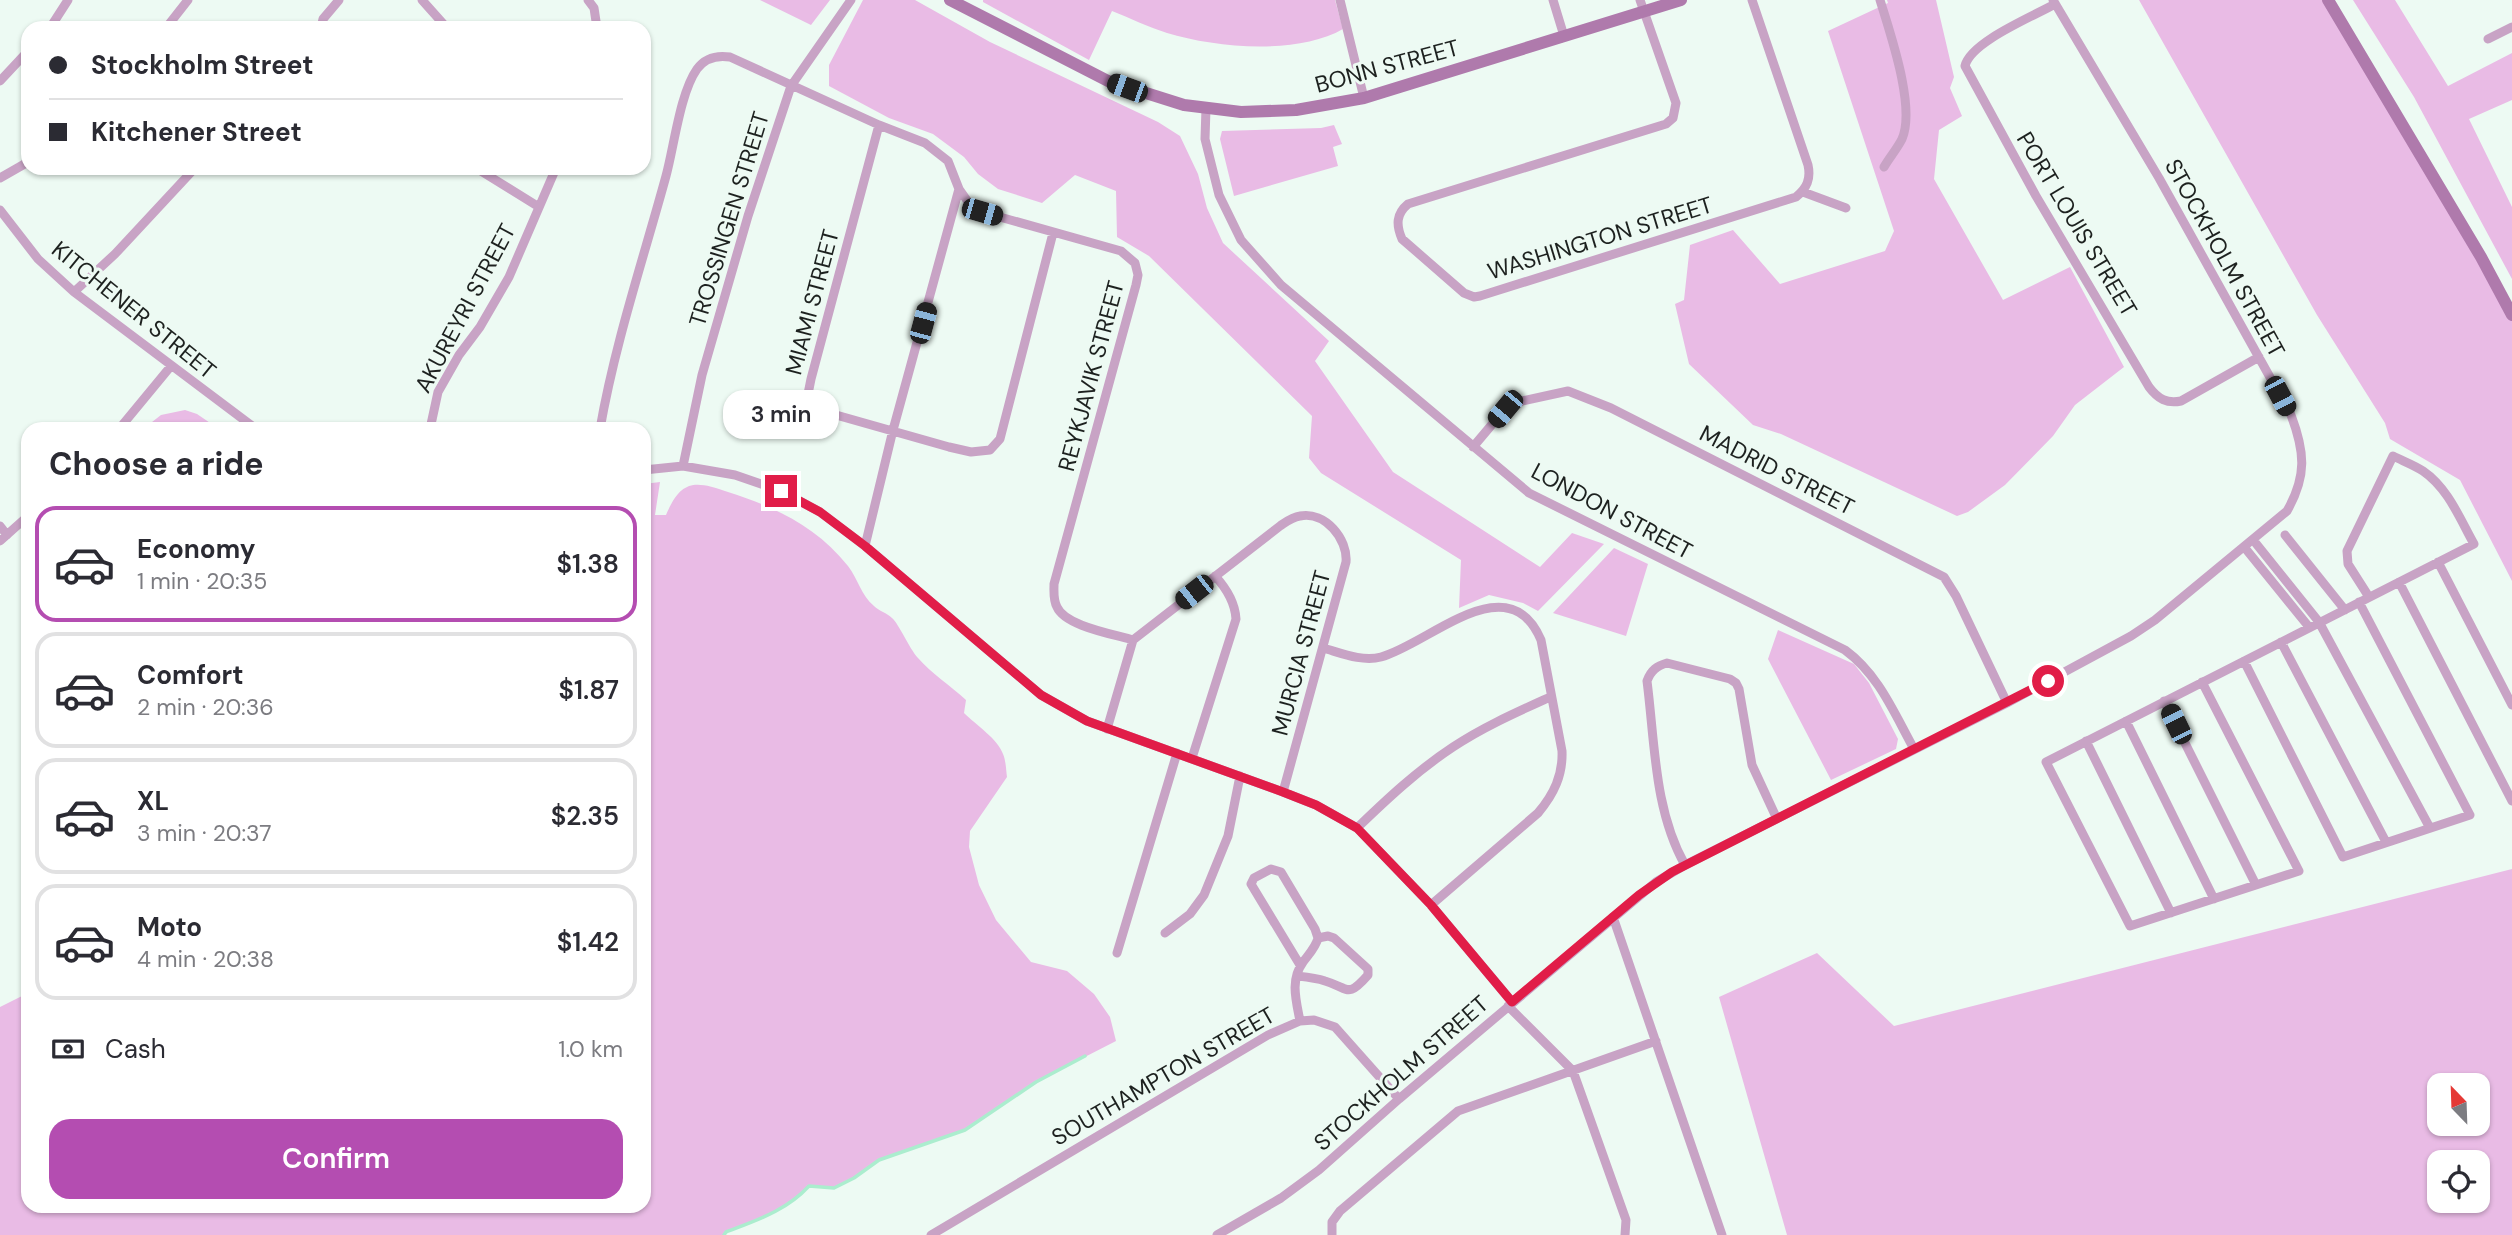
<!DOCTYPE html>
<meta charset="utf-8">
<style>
body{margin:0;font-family:"DM Sans",sans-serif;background:#f2f2f3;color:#2b2b33;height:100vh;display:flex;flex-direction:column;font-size:26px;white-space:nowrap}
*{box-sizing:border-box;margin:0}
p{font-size:23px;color:#7c7c81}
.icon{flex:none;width:38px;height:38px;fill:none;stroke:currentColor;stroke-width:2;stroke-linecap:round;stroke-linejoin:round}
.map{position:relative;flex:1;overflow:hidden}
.details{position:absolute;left:21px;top:422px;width:630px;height:791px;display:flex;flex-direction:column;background:#fff;border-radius:21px;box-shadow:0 2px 5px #0004}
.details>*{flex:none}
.top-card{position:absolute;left:21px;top:21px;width:630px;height:154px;border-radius:21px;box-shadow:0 2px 5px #0004;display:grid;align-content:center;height:154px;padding:0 28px;background:#fff}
.needle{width:46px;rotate:337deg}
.tools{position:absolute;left:2427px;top:1073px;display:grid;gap:14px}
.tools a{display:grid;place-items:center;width:63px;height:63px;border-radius:14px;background:#fff;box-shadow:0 2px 5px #0004;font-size:35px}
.end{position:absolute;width:32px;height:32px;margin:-16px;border:9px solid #e11d48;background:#fff;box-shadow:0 0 0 4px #fff}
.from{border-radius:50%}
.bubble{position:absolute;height:49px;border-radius:21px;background:#fff;box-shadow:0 2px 5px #0004;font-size:23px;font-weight:600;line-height:49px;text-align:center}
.car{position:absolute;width:21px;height:42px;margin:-21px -10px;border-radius:9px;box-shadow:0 0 5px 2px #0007;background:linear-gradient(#222 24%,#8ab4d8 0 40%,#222 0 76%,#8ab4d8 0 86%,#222 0)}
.top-card b{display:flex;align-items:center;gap:24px;height:66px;font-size:26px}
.top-card b+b{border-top:2px solid #e1e1e2}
.top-card i{width:18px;height:18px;background:#2b2b33}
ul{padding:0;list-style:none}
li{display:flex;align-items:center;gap:21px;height:116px;margin:0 14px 10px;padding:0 14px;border:4px solid #e1e1e2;border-radius:21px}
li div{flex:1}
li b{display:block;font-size:26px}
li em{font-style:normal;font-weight:600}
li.selected{border-color:#b44db1}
li>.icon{width:63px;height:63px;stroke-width:1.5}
h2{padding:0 28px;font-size:32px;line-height:84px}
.pay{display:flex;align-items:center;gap:18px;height:77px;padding:0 28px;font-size:26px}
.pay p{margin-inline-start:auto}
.button{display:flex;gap:14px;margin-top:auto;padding:14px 28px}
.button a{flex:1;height:80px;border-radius:21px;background:#b44db1;color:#fff;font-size:28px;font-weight:600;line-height:80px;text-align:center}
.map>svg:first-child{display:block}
.green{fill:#e9bbe5;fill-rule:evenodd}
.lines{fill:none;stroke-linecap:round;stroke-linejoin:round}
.stream{stroke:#abedce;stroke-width:3.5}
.street{stroke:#c8a3c5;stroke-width:9}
.secondary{stroke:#af7aac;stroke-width:12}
.route{stroke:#e11d48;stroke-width:9}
.labels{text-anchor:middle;stroke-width:6;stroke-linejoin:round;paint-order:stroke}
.street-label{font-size:23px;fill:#1d211f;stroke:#edfaf3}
</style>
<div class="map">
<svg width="2512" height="1235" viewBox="0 0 2512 1235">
<rect width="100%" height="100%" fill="#edfaf3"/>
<path class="green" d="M 760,0 L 830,0 L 811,25 Z
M 863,0 L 915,0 L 990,42 L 1158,122 L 1180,136 L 1198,174 L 1207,208 L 1223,243 L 1329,341 L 1315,361 L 1393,472 L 1540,567 L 1572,533 L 1604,544 L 1538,611 L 1523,603 L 1489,595 L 1459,608 L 1461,560 L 1321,473 L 1309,458 L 1312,416 L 1149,256 L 1117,237 L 1116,191 L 1075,175 L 1042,203 L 998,189 L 978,174 L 964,157 L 933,134 L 889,118 L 829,86 L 829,65 Z
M 983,0 L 1335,0 L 1343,29 C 1298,55 1216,48 1167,33 C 1148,27 1130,18 1112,11 L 1089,60 L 983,2 Z
M 1887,0 L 1936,0 L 1954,77 L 1950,88 L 1962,116 L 1939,130 L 1934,179 L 2003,300 L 2070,267 L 2124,367 L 2075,405 L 2053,436 L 2005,485 L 1968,512 L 1957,516 L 1781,434 L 1753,425 L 1689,364 L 1675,304 L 1684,300 L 1690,245 L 1733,230 L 1780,284 L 1885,251 L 1894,231 L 1828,31 L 1888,3 Z
M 2139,0 L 2328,0 L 2512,315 L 2512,581 L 2460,480 L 2390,439 L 2385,423 L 2317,315 Z
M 2353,0 L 2395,0 L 2448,86 L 2512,53 L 2512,100 L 2469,119 L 2512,207 L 2512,279 L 2414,97 Z
M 1334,125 L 1342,144 L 1333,147 L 1338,166 L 1234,196 L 1220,139 L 1222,131 L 1321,128 Z
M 185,410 L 197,414 L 219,429 L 143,429 L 161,415 Z
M 660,482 L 655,515 L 666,515 C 681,480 694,480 728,492 C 775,507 816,526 848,566 C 858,579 861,595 874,606 C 879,611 887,613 892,618 C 899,624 909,648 918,658 C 931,673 951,686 966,700 L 964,713 C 976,725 998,739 1003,754 C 1006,761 1006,770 1007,777 L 970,831 L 969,847 L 979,885 L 996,920 L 1031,962 L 1067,971 L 1094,994 L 1110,1017 L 1116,1041 L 1036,1082 L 965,1130 L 879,1160 L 854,1178 L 834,1188 L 809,1186 C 785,1210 757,1220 726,1232 L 724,1235 L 0,1235 L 0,1007 L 28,993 L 28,1206 L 644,1206 L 644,484 Z
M 1614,548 L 1648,564 L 1626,636 L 1553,613 Z
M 1778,630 L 1854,664 L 1869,683 L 1898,739 L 1896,749 L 1831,780 L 1768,659 Z
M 2512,869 L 2512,1235 L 1787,1235 L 1719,997 L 1817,953 L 1894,1026 ZM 2440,1085 L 2478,1085 L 2478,1124 L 2440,1124 ZM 2440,1162 L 2478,1162 L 2478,1200 L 2440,1200 Z"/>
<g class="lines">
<path class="stream" d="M 724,1235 L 726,1232 C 757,1220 786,1211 809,1186 L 834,1188 L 854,1178 L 879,1160 L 965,1130 L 1036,1082 L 1085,1056"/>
<path class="street" d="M 422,0 L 447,28
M 588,0 L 594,8 L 597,28
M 1340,0 L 1364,98
M 1553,0 L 1564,36
M 1640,0 L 1676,103 L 1673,118 L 1666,124 L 1408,204 C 1396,214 1396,225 1402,239 L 1464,293 L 1474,297 L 1480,296 L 1796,197 C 1807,188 1811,179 1808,165 L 1752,0
M 1880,0 C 1890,33 1916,107 1902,139 C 1897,149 1889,158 1884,167
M 2055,4 C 2034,16 1970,42 1965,66 L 2036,196 L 2149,387 C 2158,399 2167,404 2181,401 L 2259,357
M 50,28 L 68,0
M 166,28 L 188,0
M 321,28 L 323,19 L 339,0
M 2488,39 L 2512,27
M 0,81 L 28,51
M 1206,108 L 1205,139 L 1219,195 L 1241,240 L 1281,285 L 1529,493 L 1845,650 C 1879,675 1894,713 1914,749
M 879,125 L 811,379 L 808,394 L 813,406 L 822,411 L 949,447 L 971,452 L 990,450 L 1000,439 L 1053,233
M 476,168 L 539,207
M 0,178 L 28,162
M 959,189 L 971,206 L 982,212 L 1121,251 L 1135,263 L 1138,275 L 1136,285 L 1054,584 C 1054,591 1053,600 1057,607 C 1065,626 1113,634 1133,640
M 1803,192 L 1846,208
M 0,210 L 38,259 L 74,292 L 256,429
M 74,292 L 115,254 L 195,168
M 119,429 L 171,366
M 430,429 L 438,392 L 459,355 L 480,327 L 509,277 L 556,168
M 600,429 C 615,343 643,260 666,176 C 674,147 680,93 697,69 C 705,58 717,55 730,57 L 879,125 L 925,143 L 948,161 L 959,189 L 893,430 L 865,546
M 1473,447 L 1505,409 L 1522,401 L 1568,391 L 1611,408 L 1944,577 L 1956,596 L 2007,703
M 683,466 L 702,375 L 748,216 L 791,86 L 851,0
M 644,470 L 683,466 L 735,475 L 781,491 L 820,512 L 865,546 L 1041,695 L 1087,721 L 1283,792 L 1316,805 L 1357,828 L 1431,905 L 1512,1002
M 0,526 L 7,535
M 2285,535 L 2345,610
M 0,541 L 28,516
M 2254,541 L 2319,622 L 2430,828
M 2245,548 L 2309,627
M 2438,562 L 2512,705
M 2399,582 L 2512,801
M 2281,642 L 2386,842
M 1323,648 C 1341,653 1362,662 1381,657 C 1429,644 1508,563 1541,640 L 1562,751 C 1563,775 1554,794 1538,813 L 1431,905
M 2244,661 L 2343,857 L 2470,815 L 2359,602
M 2202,682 L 2299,871 L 2130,926 L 2046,762 C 2188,689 2331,617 2474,544 C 2460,519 2448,488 2423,471 C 2414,465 2403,461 2393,456 L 2347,551 L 2348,564 L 2369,597
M 2164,701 L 2256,885
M 2126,721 L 2214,899
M 1107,729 L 1133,640 L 1280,526 C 1286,522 1292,517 1300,516 C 1325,511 1348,539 1346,562 L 1283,792
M 2086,741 L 2171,913
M 1192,758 L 1236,619 C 1235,602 1227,589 1215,576
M 1357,828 C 1387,799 1418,770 1453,747 C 1483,727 1517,712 1550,697
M 1685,865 C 1654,810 1655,743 1647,681 C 1651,670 1657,666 1667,663 L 1730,679 L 1736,683 L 1739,689 L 1752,765 L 1777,819
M 1613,917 L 1722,1235
M 1165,933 L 1190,914 L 1204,895 L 1228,836 L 1240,776
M 1117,953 L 1177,753
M 1297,976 C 1306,977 1316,978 1325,981 C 1349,988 1347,999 1368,975 L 1368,969 L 1334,938 L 1328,936 L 1318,938
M 1508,1006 L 1573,1071 L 1626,1220 L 1625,1235
M 1300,1021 C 1296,1000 1290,980 1303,962 C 1309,954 1316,947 1318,938 L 1315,929 L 1281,872 L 1271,869 L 1254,878 L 1251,884 L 1300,965
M 931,1235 L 1268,1035 L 1300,1021 L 1314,1020 L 1335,1027 L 1399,1099
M 1217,1235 L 1281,1198 L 1319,1170 L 1399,1099 L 1656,882 L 1685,865 L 2007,703 L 2131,636 L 2155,620 L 2287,511 C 2307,476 2305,452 2291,415 L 2159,178 L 2053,0
M 1332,1235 L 1332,1222 L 1340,1211 L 1458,1111 L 1656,1041"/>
<path class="secondary" d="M 950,0 L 1108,81 L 1184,105 L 1241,112 L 1296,110 L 1364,98 L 1681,0
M 2328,0 L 2481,257 L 2512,315"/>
</g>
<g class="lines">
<path class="route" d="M 781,491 L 820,512 L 865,546 L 1041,695 L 1087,721 L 1283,792 L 1316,805 L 1357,828 L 1431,905 L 1512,1002 L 1639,895 L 1672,872 L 2048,681"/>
</g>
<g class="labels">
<g class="street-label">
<text transform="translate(1387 66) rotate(-15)" y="8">BONN STREET</text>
<text transform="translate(729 219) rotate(-73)" y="8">TROSSINGEN STREET</text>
<text transform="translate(2077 224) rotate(59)" y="8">PORT LOUIS STREET</text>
<text transform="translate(1600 238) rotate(-17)" y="8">WASHINGTON STREET</text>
<text transform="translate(2225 258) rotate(61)" y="8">STOCKHOLM STREET</text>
<text transform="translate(812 302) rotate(-75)" y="8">MIAMI STREET</text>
<text transform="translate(465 308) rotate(-62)" y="8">AKUREYRI STREET</text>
<text transform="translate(134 310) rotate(39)" y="8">KITCHENER STREET</text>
<text transform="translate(1091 376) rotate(-75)" y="8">REYKJAVIK STREET</text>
<text transform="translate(1777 470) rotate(27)" y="8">MADRID STREET</text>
<text transform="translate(1612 511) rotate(28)" y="8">LONDON STREET</text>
<text transform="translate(1301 653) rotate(-75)" y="8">MURCIA STREET</text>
<text transform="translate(1401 1073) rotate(-41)" y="8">STOCKHOLM STREET</text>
<text transform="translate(1163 1076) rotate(-30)" y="8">SOUTHAMPTON STREET</text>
</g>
</g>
</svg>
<div class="tools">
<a><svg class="needle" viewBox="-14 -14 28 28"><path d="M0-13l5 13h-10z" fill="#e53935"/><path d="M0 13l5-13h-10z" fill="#7c7c81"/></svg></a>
<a><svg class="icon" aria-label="locate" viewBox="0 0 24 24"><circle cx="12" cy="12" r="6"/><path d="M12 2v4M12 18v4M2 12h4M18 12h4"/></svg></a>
</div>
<i class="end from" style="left:2048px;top:681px"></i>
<i class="end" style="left:781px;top:491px"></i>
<div class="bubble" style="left:723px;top:390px;width:116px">3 min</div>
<i class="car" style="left:1127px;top:88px;rotate:290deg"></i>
<i class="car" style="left:982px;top:212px;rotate:106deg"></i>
<i class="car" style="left:923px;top:323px;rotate:15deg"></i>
<i class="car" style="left:2280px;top:396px;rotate:152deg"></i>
<i class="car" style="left:1505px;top:409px;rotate:220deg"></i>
<i class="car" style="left:1194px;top:592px;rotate:232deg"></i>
<i class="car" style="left:2176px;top:724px;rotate:334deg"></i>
<div class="top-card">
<b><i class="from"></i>Stockholm Street</b>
<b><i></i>Kitchener Street</b>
</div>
<section class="details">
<h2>Choose a ride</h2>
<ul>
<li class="selected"><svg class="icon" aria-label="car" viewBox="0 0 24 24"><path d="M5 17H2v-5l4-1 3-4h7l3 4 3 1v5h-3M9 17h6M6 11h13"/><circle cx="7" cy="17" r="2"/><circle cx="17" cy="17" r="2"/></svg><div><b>Economy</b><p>1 min · 20:35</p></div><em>$1.38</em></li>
<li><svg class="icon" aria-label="car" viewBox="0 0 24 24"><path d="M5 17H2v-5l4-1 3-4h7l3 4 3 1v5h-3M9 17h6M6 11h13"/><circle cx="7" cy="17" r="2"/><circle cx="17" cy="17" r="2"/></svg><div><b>Comfort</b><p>2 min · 20:36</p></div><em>$1.87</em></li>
<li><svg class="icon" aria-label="car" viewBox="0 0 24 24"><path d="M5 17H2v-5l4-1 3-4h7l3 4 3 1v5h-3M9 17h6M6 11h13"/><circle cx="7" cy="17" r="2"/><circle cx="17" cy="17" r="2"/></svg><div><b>XL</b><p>3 min · 20:37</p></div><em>$2.35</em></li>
<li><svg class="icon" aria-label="car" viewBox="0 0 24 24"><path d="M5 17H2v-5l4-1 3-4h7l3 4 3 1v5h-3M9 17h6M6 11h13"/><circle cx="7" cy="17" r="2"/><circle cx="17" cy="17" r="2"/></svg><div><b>Moto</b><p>4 min · 20:38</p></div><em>$1.42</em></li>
</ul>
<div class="pay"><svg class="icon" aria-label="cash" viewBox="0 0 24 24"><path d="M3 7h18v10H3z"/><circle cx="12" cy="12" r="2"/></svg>Cash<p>1.0 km</p></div>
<div class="button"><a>Confirm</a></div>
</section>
</div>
